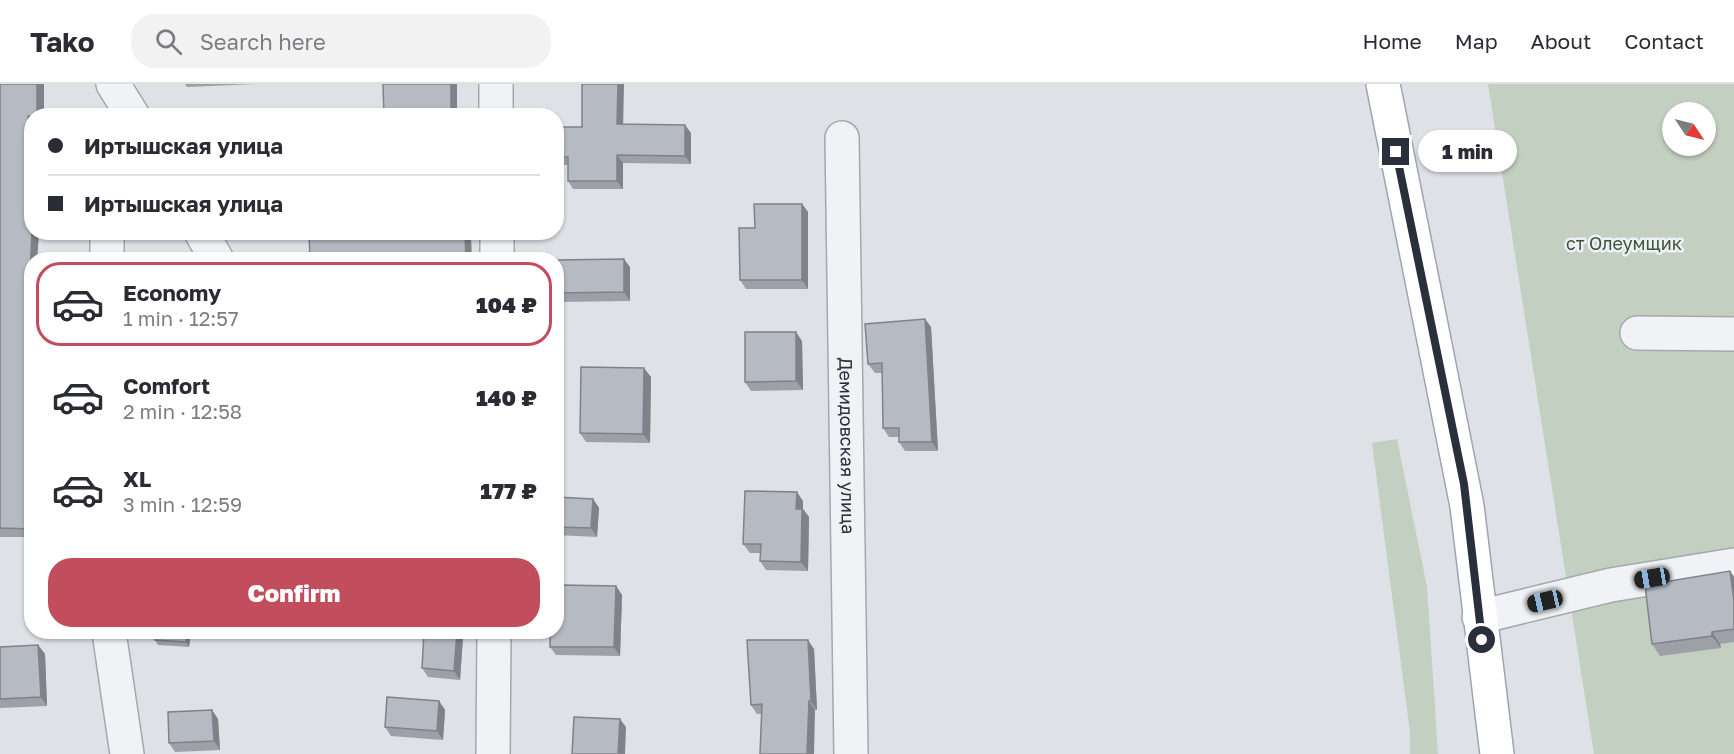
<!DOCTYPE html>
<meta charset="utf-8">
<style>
body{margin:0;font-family:"Golos Text",sans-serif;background:#f2f2f3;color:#2b2b33;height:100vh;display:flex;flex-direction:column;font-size:22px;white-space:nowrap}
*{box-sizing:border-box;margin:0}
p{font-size:20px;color:#7c7c81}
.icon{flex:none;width:33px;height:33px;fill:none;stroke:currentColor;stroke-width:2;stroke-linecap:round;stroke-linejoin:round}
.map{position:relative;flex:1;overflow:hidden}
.details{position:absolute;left:24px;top:168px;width:540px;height:387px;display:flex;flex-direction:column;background:#fff;border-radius:24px;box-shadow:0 2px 4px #0004}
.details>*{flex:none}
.hud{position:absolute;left:24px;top:24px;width:540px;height:132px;border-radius:24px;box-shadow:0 2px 4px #0004;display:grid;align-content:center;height:132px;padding:0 24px;background:#fff}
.needle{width:39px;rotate:125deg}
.controls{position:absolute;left:1662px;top:18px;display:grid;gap:12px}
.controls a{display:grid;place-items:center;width:54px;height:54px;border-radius:50%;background:#fff;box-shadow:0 2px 4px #0004;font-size:30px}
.end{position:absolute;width:27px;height:27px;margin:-14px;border:8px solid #292f3b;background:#fff;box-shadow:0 0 0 3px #fff}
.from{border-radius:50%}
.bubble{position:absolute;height:42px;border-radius:21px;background:#fff;box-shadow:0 2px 4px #0004;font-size:20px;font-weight:800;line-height:42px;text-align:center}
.car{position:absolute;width:18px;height:36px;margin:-18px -9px;border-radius:8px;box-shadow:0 0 4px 2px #0007;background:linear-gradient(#222 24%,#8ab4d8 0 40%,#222 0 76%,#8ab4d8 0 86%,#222 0)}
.hud b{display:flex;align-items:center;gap:21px;height:57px;font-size:22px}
.hud b+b{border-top:2px solid #e1e1e2}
.hud i{width:15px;height:15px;background:#2b2b33}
ul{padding:10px 0 0;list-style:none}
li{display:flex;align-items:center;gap:18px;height:84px;margin:0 12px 9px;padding:0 12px;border:3px solid transparent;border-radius:24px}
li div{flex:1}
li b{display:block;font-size:22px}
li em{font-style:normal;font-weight:800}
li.on{border-color:#c14d5d}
li>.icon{width:54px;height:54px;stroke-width:1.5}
.action{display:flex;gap:12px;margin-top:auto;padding:12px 24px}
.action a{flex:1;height:69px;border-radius:24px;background:#c14d5d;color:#fff;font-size:24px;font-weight:800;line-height:69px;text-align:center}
header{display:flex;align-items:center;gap:36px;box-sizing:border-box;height:84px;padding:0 30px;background:#fff;border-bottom:2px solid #e1e1e2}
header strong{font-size:28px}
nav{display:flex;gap:33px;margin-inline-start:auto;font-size:21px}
.search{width:420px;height:54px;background:#f2f2f3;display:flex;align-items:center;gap:15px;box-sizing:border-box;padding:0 21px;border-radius:24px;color:#7c7c81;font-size:22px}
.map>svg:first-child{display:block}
.green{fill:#c3cfc0;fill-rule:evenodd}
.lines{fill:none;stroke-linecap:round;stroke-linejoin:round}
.minor-casing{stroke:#a4a8af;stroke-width:36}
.major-casing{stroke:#9ea5b1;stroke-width:36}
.minor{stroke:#f0f2f5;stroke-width:33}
.major{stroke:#fff;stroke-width:33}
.wall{fill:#9da0a7}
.shaded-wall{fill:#7f8288}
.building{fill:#b6bac2;stroke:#7f8288;stroke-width:1.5}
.route{stroke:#292f3b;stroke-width:8}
.labels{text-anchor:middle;stroke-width:5;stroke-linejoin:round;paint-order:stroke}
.park-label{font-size:18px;fill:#3d5637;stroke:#edf0f4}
.street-label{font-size:18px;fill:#292f3b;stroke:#edf0f4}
</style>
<header>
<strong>Tako</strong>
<div class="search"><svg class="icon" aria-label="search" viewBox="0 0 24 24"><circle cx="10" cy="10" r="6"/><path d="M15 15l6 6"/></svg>Search here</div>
<nav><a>Home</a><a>Map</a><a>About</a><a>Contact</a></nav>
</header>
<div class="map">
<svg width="1734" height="670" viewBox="0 0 1734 670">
<rect width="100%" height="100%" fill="#dee1e6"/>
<path class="green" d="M 1488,0 L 1734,0 L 1734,670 L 1594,670 ZM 1672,28 L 1706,28 L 1706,62 L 1672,62 Z
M 1397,355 L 1427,503 L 1438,670 L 1410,670 L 1410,648 L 1372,359 Z"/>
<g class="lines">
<defs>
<g id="minor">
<path d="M 113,0 L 133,32"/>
<path d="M 496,0 L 496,32"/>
<path id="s1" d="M 842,54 L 851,670"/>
<path d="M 201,148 L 217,176"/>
<path d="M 497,148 L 497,176"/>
<path d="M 107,176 L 107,148"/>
<path d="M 1637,249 L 1734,250"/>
<path d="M 1479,533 L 1611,501 L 1734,481"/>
<path d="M 109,548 L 127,670"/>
<path d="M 493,670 L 494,548"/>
</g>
<path id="major" d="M 1383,0 L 1467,422 L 1497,670"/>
</defs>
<use href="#minor" class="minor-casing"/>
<use href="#major" class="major-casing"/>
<use href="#minor" class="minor"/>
<use href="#major" class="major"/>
</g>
<path class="wall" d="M 0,0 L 44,0 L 44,32 L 32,32 L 32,148 L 39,148 L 37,176 L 32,176 L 32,453 L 0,453 Z
M 185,0 L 258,0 L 187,3 Z
M 623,40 L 691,49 L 691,80 L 623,79 L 623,105 L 573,105 L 568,97 L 568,81 L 560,81 L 556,76 L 556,73 L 582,43 Z
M 802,120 L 808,128 L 808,205 L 746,205 L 740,196 Z
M 556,176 L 630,183 L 630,217 L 560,218 L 556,213 Z
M 925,235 L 931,243 L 938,367 L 905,367 L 899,358 L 899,353 L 889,353 L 883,344 L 882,289 L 875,289 L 868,280 Z
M 802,257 L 803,306 L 751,307 L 745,298 Z
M 651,293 L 650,359 L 586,358 L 580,349 Z
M 556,413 L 593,415 L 599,424 L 597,453 L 556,451 Z
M 803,417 L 803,425 L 809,433 L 808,487 L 766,486 L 760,477 L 760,469 L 750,469 L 743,460 Z
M 1730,487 L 1734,493 L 1734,558 L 1720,560 L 1721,564 L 1660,572 L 1652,560 Z
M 616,502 L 622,511 L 620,572 L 556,571 L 550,563 L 562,519 Z
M 191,548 L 189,563 L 158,561 L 155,556 Z
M 463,553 L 460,596 L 428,593 L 422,584 Z
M 38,561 L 45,570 L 47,622 L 0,624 L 0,563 Z
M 814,565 L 817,626 L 757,630 L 751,621 Z
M 439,617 L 445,626 L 443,656 L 391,652 L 385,643 Z
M 212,626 L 218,635 L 220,666 L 175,668 L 169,659 Z"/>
<path class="shaded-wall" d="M 37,0 L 44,0 L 44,32 L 37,32 Z
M 451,0 L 457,0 L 457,32 L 451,32 Z
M 618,0 L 624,0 L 623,48 L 617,40 Z
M 28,32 L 32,37 L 32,122 L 27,115 Z
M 685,41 L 691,49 L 691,80 L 685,72 Z
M 617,71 L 623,79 L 623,105 L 617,97 Z
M 802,120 L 808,128 L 808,205 L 802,196 Z
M 32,148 L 39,148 L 37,176 L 32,176 L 32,193 L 30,190 Z
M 465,148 L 469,148 L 471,152 L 472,176 L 466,176 Z
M 624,175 L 630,183 L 630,217 L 624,208 Z
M 925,235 L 931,243 L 938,367 L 932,358 Z
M 796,248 L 802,257 L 803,306 L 796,297 Z
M 644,284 L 651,293 L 650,359 L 643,350 Z
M 797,408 L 803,417 L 803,425 L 809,433 L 808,487 L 801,478 L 796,425 Z
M 593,415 L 599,424 L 597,453 L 591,444 Z
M 1730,487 L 1734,493 L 1734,517 Z
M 616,502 L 622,511 L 620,572 L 614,563 Z
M 187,548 L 191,548 L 189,563 L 186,558 Z
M 457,548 L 459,548 L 463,553 L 460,596 L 454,587 Z
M 1712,548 L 1720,560 L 1721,564 L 1712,552 Z
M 808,556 L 814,565 L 817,626 L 811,617 Z
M 38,561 L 45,570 L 47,622 L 41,613 Z
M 439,617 L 445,626 L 443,656 L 437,647 Z
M 809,617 L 815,626 L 814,670 L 807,670 Z
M 212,626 L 218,635 L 220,666 L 214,657 Z
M 620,635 L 626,643 L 625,670 L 618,670 Z"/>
<path class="building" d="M 0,0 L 37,0 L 37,32 L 28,32 L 27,115 L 32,116 L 32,148 L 30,190 L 32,190 L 32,445 L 0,444 Z
M 383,0 L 451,0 L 451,32 L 384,32 Z
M 582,0 L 618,0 L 617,40 L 685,41 L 685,72 L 617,71 L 617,97 L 568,97 L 568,73 L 556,73 L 556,43 L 582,43 Z
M 754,120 L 802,120 L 802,196 L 740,196 L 739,144 L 755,144 Z
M 309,148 L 465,148 L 466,176 L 310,176 Z
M 624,175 L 624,208 L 556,209 L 556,176 Z
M 925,235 L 932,358 L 899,358 L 899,344 L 883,344 L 882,279 L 868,280 L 865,240 Z
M 745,248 L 796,248 L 796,297 L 745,298 Z
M 581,283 L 644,284 L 643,350 L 580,349 Z
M 745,407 L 797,408 L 796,425 L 802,425 L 801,478 L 760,477 L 761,460 L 743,460 Z
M 556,413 L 593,415 L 591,444 L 556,443 Z
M 1730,487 L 1734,517 L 1734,545 L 1712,548 L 1712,552 L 1652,560 L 1645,501 Z
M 562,501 L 616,502 L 614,563 L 550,563 L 550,548 L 556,548 L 556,519 L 562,519 Z
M 156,548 L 187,548 L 186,558 L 155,556 Z
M 424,548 L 457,548 L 454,587 L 422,584 Z
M 747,556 L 808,556 L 811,617 L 809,617 L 807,670 L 760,670 L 762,620 L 751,621 Z
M 38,561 L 41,613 L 0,615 L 0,563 Z
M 387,613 L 439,617 L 437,647 L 385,643 Z
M 212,626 L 214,657 L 169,659 L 168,628 Z
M 574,633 L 620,635 L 618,670 L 572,670 Z"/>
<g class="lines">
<path class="route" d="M 1396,68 L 1464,400 L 1482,556"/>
</g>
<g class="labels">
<g class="park-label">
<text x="1624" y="166">ст Олеумщик</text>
</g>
<g class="street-label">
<text dy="6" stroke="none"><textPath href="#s1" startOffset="308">Демидовская улица</textPath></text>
</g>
</g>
</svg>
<div class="controls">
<a><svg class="needle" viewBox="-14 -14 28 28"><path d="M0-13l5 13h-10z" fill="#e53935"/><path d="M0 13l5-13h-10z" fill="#7c7c81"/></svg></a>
</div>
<i class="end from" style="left:1482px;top:556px"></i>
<i class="end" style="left:1396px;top:68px"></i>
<div class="bubble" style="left:1418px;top:46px;width:99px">1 min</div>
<i class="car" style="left:1652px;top:494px;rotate:260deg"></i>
<i class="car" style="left:1545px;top:517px;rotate:257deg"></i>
<div class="hud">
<b><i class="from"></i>Иртышская улица</b>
<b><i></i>Иртышская улица</b>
</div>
<section class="details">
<ul>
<li class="on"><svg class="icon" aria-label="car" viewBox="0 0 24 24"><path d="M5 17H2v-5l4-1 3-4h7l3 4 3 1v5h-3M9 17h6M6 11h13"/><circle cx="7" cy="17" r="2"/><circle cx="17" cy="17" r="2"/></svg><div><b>Economy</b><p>1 min · 12:57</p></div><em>104 ₽</em></li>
<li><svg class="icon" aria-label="car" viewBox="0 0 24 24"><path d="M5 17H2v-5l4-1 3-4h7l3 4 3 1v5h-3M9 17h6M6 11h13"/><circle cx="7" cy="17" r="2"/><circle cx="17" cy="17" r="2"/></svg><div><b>Comfort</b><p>2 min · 12:58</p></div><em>140 ₽</em></li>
<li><svg class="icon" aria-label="car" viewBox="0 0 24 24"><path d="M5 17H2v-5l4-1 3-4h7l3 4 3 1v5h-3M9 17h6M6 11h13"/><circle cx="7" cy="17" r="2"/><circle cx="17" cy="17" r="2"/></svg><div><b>XL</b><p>3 min · 12:59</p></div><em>177 ₽</em></li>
</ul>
<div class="action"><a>Confirm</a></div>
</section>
</div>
